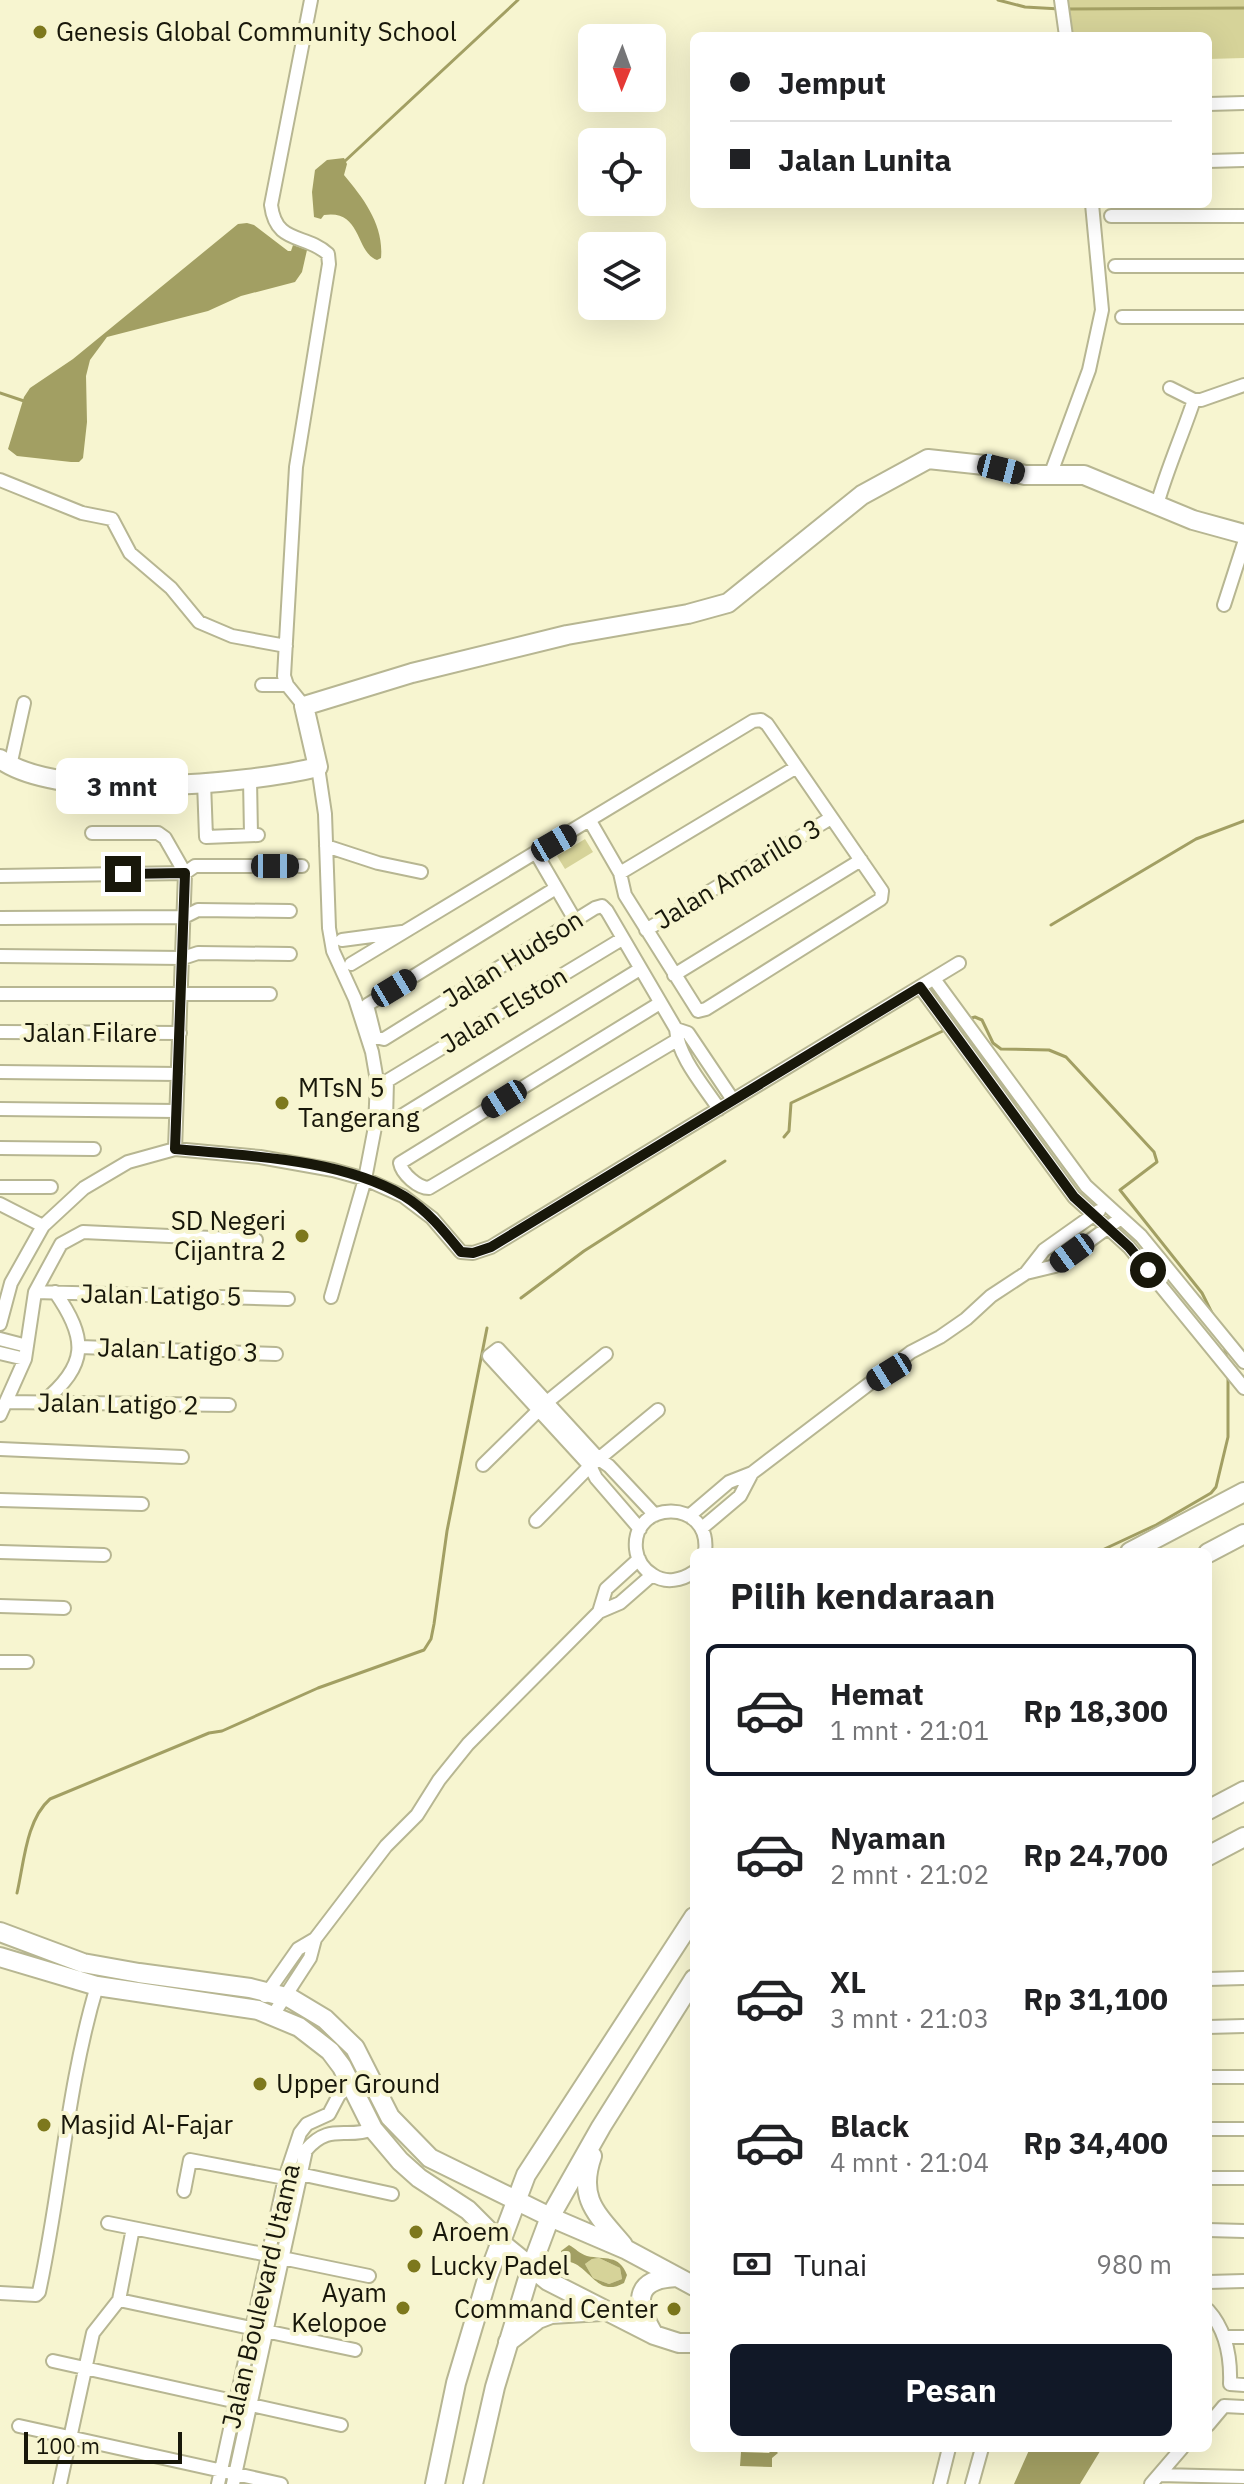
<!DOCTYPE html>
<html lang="id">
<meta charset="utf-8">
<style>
body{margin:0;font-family:"IBM Plex Sans",sans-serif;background:#f6f6f6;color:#202124;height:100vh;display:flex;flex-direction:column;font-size:30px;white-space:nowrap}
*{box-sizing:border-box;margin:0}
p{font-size:26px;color:#757577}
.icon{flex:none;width:44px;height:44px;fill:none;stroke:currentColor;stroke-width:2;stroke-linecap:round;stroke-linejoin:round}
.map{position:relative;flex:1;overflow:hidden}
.side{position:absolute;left:690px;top:1548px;width:522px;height:904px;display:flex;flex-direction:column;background:#fff;border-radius:12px;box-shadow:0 8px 32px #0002}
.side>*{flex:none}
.guide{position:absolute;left:690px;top:32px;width:522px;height:176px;border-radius:12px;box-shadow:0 8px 32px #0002;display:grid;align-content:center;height:176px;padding:0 40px;background:#fff}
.needle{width:52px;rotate:181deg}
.fabs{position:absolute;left:578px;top:24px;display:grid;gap:16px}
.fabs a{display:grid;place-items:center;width:88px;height:88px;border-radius:12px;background:#fff;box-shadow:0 8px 32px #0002;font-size:40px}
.scale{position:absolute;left:24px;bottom:20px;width:158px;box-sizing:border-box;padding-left:8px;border:4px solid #18170a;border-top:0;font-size:22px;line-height:28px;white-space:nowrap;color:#18170a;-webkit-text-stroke:6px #f7f5d0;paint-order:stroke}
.end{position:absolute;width:36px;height:36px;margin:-18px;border:10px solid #18170a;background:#fff;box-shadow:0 0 0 4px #fff}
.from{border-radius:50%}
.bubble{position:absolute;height:56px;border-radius:12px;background:#fff;box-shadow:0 8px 32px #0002;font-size:26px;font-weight:800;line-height:56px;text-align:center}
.car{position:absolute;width:24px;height:48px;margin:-24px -12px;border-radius:10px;box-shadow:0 0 6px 2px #0007;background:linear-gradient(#222 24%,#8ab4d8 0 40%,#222 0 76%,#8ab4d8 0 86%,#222 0)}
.guide b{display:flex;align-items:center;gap:28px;height:76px;font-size:30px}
.guide b+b{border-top:2px solid #e0e0e0}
.guide i{width:20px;height:20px;background:#202124}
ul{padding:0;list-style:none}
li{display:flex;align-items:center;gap:24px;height:132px;margin:0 16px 12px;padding:0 24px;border:4px solid transparent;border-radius:12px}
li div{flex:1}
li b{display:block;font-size:30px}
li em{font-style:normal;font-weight:800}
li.on{border-color:#111827}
li>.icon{width:72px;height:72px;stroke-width:1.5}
h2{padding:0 40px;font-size:36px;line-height:96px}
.pay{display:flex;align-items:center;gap:20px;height:88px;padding:0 40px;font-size:30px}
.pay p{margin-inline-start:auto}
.cta{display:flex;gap:16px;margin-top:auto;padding:16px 40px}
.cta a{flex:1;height:92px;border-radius:12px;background:#111827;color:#fff;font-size:32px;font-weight:800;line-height:92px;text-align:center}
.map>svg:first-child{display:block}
.green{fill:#d6d399}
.water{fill:#a29f63;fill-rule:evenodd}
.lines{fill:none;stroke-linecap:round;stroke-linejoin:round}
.stream{stroke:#a29f63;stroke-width:3}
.street-casing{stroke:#b7b692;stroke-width:16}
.secondary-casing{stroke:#b7b692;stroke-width:22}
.street{stroke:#fff;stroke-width:12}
.secondary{stroke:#fff;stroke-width:18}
.route{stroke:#18170a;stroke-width:10}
.poi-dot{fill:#7d781d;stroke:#f7f5d0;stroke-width:3}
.labels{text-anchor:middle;stroke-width:8;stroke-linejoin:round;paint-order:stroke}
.poi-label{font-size:26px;fill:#18170a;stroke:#f7f5d0;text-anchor:start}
.street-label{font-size:26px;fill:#18170a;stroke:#f7f5d0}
</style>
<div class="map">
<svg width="1244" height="2484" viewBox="0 0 1244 2484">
<rect width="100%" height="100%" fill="#f7f5d0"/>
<path class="green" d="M 1065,0 L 1244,0 L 1244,58 L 1208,59 L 1208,36 L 1072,36 Z
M 585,839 L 593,852 L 565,869 L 557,856 Z
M 599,2258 L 620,2268 L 622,2279 L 609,2284 L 593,2278 L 585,2264 L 592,2259 Z"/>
<path class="water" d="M 344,158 L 347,164 L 344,175 C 364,199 384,225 381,258 L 377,260 C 355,252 362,209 324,215 L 321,219 L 314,217 L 312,192 L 315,170 L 327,160 Z
M 247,223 L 254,225 L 288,251 L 291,251 L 293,245 L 307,250 L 302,272 L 295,282 L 241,296 L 208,311 L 107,337 L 90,360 L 86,376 L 87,422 L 83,458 L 79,462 L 71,462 L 17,456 L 8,449 L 24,397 L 30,388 L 73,359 L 238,224 Z
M 569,2245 C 575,2248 580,2254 587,2256 C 605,2260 619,2254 627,2275 L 624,2283 C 602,2295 595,2278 580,2267 C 574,2262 568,2262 562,2258 L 561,2251 ZM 599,2258 L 620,2268 L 622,2279 L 609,2284 L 593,2278 L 585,2264 L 592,2259 Z
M 773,2448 L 778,2453 L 772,2458 L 772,2467 L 740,2466 L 741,2452 L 769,2453 Z
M 1030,2448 L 1102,2448 L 1080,2484 L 1014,2484 Z"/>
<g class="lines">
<path class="stream" d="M 998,0 L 1025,7 L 1060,9
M 1068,9 L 1244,8
M 345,161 L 518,0
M 0,393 L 24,401
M 1051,925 L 1196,839 L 1244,821
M 968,1019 L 975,1017 L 982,1020 L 993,1043 L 1001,1049 L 1049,1050 L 1066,1057 L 1154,1152 L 1157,1162 L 1120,1190 L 1202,1293 L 1213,1315
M 784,1137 L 789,1131 L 791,1103 L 947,1029
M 521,1298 L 584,1251 L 725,1161
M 1224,1344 L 1227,1360
M 1098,1552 L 1156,1525 L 1211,1493 L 1216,1487 L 1228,1437 L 1228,1376
M 17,1893 C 24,1863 26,1820 50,1799 L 209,1733 L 222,1731 L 318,1688 L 424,1650 L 431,1639 L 434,1624 L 447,1531 L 487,1328"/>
<defs>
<path id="street" d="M 1061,0 L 1066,36
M 1208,104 L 1244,103
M 1208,161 L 1244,160
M 1111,216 L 1244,216
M 1115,266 L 1244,266
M 1122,317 L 1244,317
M 1194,400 L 1201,400 L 1244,385
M 1051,473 L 1089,370 L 1102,310 L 1092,204
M 0,480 L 82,513 L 112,519 L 130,553 L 171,588 L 199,622 L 232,636 L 286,646
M 1157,505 C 1167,469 1182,436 1194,400 L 1170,388
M 1224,605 L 1244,543
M 262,685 L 287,685
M 304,706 L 287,685 L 284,676 L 296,467 L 329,264 L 328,254 C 305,233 276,245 271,205 L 311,0
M 10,766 L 24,703
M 318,767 L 325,814 L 329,928 L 333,951 L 355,999 L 372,1052 L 377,1081 L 375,1127 L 365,1179 L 331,1297
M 250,779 L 251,835
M 204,782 L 206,837 L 258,835
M 92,833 L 158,833 L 165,838 L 185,873 L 175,1149
M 326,846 L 378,863 L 421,872
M 536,853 L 575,920
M 620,873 L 795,768
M 0,876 L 185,873 L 195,866 L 302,866
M 556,888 L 367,1005 L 375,1037 L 384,1039 L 595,908 L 602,906 L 607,911 L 676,1029 C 678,1057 704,1086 719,1109
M 0,918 L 184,917 L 198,910 L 290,911
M 646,930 L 831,818
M 622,939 L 387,1081 L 386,1120 L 393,1121 L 640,969
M 342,940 L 402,932
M 0,956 L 183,958 L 198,953 L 290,954
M 351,964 L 753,721 L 761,720 L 767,724 L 882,891 L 881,899 L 706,1009 L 698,1011 L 625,895 L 620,873 L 590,821
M 674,975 L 861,860
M 934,979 L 1086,1186 L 1141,1236 L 1244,1362
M 920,987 L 1074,1197 L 1129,1247 L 1244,1388
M 0,994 L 270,994
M 660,1003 L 400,1163 C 402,1174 418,1188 429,1188 L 677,1040
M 676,1029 L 688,1033 L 733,1100
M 0,1032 L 180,1033
M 0,1072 L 178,1074
M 0,1109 L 176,1111
M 0,1148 L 94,1149
M 0,1187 L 51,1187
M 0,1204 L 43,1226
M 1026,1273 L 1044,1250 L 1099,1211
M 35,1292 L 288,1299
M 0,1324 L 11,1283 L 43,1226 L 84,1188 L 128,1162 L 175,1149 L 260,1157 L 333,1170 L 365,1179 L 403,1196 L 432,1218 L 461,1252 L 473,1253 L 491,1247 L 959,963
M 0,1339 L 27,1346
M 80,1347 L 276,1354
M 0,1353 L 25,1359
M 7,1402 L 229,1405
M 43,1402 C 88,1365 88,1339 55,1292
M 0,1415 L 25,1359 L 35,1292 L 61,1244 L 83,1232 L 256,1240
M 0,1449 L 182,1457
M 483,1465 L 547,1402 L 606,1354
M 0,1500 L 142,1504
M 689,1516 L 729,1482 L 752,1473 L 911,1352 L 940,1337 L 966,1319 L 991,1296 L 1026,1273 L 1055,1266 L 1121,1218
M 536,1521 L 590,1466 L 658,1410
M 702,1528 L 740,1496 L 752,1473
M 640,1529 L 596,1478 L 590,1466 L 489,1356 L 498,1349 L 599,1459 L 609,1466 L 655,1515
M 0,1552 L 104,1555
M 694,1572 C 682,1580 666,1584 653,1575 C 644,1570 637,1560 636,1549 C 631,1499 712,1498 705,1552
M 0,1606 L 64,1608
M 599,1612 L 606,1589 L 639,1559
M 0,1662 L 27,1662
M 1208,1979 L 1244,1978
M 265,1996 L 298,1949 L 315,1939 L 386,1846 L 417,1815 L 439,1780 L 468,1744 L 599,1612 L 620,1603 L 652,1575
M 273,2015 L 310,1958 L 315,1939
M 1208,2027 L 1244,2026
M 1208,2077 L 1244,2077
M 1208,2129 L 1244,2129
M 1208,2178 L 1244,2178
M 184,2191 L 190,2160 L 285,2178 L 300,2174 L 392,2194
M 108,2223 L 268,2255
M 1208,2230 L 1244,2231
M 282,2258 L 369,2276
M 1208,2282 L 1244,2281
M 0,2293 L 36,2295 L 39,2292 C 61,2190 67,2086 97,1986
M 119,2300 L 355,2350
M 1208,2310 C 1226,2330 1231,2358 1230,2384 L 1244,2385
M 1224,2337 L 1244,2337
M 53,2361 L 341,2425
M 1208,2425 L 1224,2406 L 1244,2407
M 19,2426 L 281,2484
M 1159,2475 L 1244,2477
M 60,2484 L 93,2333 L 119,2300 L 133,2228
M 218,2484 L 285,2178 L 300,2133 L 307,2124 L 329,2114 L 339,2095 L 352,2084
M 233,2484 L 306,2150 C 330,2122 346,2140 373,2129
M 940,2484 L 949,2448
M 972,2484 L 982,2448
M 1151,2484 L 1182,2448"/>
<path id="secondary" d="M 0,759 C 59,802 248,784 318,767 L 304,706 L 412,673 L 567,635 L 688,614 L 728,603 L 862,495 L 928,459 L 984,465 L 1025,475 L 1084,475 L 1193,520 L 1244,534
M 1130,1552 L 1244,1492
M 1208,1553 L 1244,1534
M 1208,1810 L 1244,1791
M 1208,1856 L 1244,1837
M 0,1932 L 83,1963 L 139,1973 L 250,1988 L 290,1998 L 325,2019 L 355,2048 L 390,2117 L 430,2158 L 550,2217 L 627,2250 L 694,2286
M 0,1957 L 97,1986 L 258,2010 L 299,2027 L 330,2051 L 342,2067 L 373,2129 L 400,2161 L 419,2178 L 468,2210 L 500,2242 L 548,2281 L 654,2335 L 679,2343 L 694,2343
M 592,2156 C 577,2199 597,2214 623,2245
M 654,2335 C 636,2305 631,2279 677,2277
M 508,2342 L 538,2319 L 551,2314 L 602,2311
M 435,2484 L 456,2383 L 488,2276 L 526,2175 L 694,1917
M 473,2484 L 495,2387 L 532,2265 L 550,2217 L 601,2127 L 694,1979"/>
</defs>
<use href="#street" class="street-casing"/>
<use href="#secondary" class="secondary-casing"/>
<use href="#street" class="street"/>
<use href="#secondary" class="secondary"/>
</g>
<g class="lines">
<path class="route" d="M 123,874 L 185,873 L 175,1149 C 246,1156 340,1158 404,1196 C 427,1210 444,1231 461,1252 L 473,1253 L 491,1247 L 920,987 L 1074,1197 L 1129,1247 L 1148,1270"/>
</g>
<g class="poi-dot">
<circle cx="40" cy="32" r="8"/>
<circle cx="282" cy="1103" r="8"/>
<circle cx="302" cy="1236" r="8"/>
<circle cx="260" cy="2084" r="8"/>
<circle cx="44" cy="2125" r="8"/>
<circle cx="416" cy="2232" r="8"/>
<circle cx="414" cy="2266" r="8"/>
<circle cx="403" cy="2308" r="8"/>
<circle cx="674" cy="2309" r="8"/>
</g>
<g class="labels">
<g class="poi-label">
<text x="56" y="41">Genesis Global Community School</text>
<text x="298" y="1097">MTsN 5<tspan x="298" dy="30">Tangerang</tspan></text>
<text x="286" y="1230" text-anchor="end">SD Negeri<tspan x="286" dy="30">Cijantra 2</tspan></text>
<text x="276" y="2093">Upper Ground</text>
<text x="60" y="2134">Masjid Al-Fajar</text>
<text x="432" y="2241">Aroem</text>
<text x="430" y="2275">Lucky Padel</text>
<text x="387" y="2302" text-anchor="end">Ayam<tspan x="387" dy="30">Kelopoe</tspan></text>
<text x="658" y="2318" text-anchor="end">Command Center</text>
</g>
<g class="street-label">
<text transform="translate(738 874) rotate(-31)" y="9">Jalan Amarillo 3</text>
<text transform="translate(513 959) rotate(-32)" y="9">Jalan Hudson</text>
<text transform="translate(504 1010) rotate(-31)" y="9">Jalan Elston</text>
<text x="90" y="1042">Jalan Filare</text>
<text transform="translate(161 1295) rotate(1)" y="9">Jalan Latigo 5</text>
<text transform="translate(178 1350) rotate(2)" y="9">Jalan Latigo 3</text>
<text transform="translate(118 1404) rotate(1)" y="9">Jalan Latigo 2</text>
<text transform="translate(261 2296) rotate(-77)" y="9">Jalan Boulevard Utama</text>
</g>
</g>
</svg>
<div class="fabs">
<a><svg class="needle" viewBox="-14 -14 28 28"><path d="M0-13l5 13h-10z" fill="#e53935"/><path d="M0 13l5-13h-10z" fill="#757577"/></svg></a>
<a><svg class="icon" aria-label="locate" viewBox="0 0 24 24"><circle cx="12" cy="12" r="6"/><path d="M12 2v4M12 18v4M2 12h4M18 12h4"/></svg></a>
<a><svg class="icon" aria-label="layers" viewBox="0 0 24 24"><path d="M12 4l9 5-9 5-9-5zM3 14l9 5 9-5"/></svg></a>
</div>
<div class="scale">100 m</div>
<i class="end from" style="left:1148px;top:1270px"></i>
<i class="end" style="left:123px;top:874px"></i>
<div class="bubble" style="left:56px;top:758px;width:132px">3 mnt</div>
<i class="car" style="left:1001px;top:469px;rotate:104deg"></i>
<i class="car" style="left:554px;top:843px;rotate:60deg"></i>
<i class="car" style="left:275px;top:866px;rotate:90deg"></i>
<i class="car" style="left:394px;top:988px;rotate:59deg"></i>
<i class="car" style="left:504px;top:1099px;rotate:238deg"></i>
<i class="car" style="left:1072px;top:1253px;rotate:234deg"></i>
<i class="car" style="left:889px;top:1372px;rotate:238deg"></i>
<div class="guide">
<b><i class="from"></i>Jemput</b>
<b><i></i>Jalan Lunita</b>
</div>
<section class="side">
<h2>Pilih kendaraan</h2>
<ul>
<li class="on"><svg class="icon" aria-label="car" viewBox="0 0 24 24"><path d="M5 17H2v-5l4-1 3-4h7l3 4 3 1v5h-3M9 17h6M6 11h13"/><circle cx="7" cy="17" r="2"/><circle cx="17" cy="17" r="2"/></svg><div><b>Hemat</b><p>1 mnt · 21:01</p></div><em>Rp 18,300</em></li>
<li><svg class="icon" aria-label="car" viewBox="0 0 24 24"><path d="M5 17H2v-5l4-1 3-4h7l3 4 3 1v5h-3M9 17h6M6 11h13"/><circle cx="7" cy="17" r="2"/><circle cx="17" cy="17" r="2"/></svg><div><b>Nyaman</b><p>2 mnt · 21:02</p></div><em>Rp 24,700</em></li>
<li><svg class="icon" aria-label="car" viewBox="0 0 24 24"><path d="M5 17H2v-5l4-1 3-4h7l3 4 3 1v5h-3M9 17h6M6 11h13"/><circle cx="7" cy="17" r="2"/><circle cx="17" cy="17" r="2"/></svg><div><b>XL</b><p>3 mnt · 21:03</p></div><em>Rp 31,100</em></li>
<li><svg class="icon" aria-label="car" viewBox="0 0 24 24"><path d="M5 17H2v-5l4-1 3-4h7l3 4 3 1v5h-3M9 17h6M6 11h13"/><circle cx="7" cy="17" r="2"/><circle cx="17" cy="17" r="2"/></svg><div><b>Black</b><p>4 mnt · 21:04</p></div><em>Rp 34,400</em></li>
</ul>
<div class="pay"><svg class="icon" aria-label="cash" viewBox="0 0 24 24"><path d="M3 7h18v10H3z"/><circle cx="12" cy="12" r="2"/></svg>Tunai<p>980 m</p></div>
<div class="cta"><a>Pesan</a></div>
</section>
</div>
